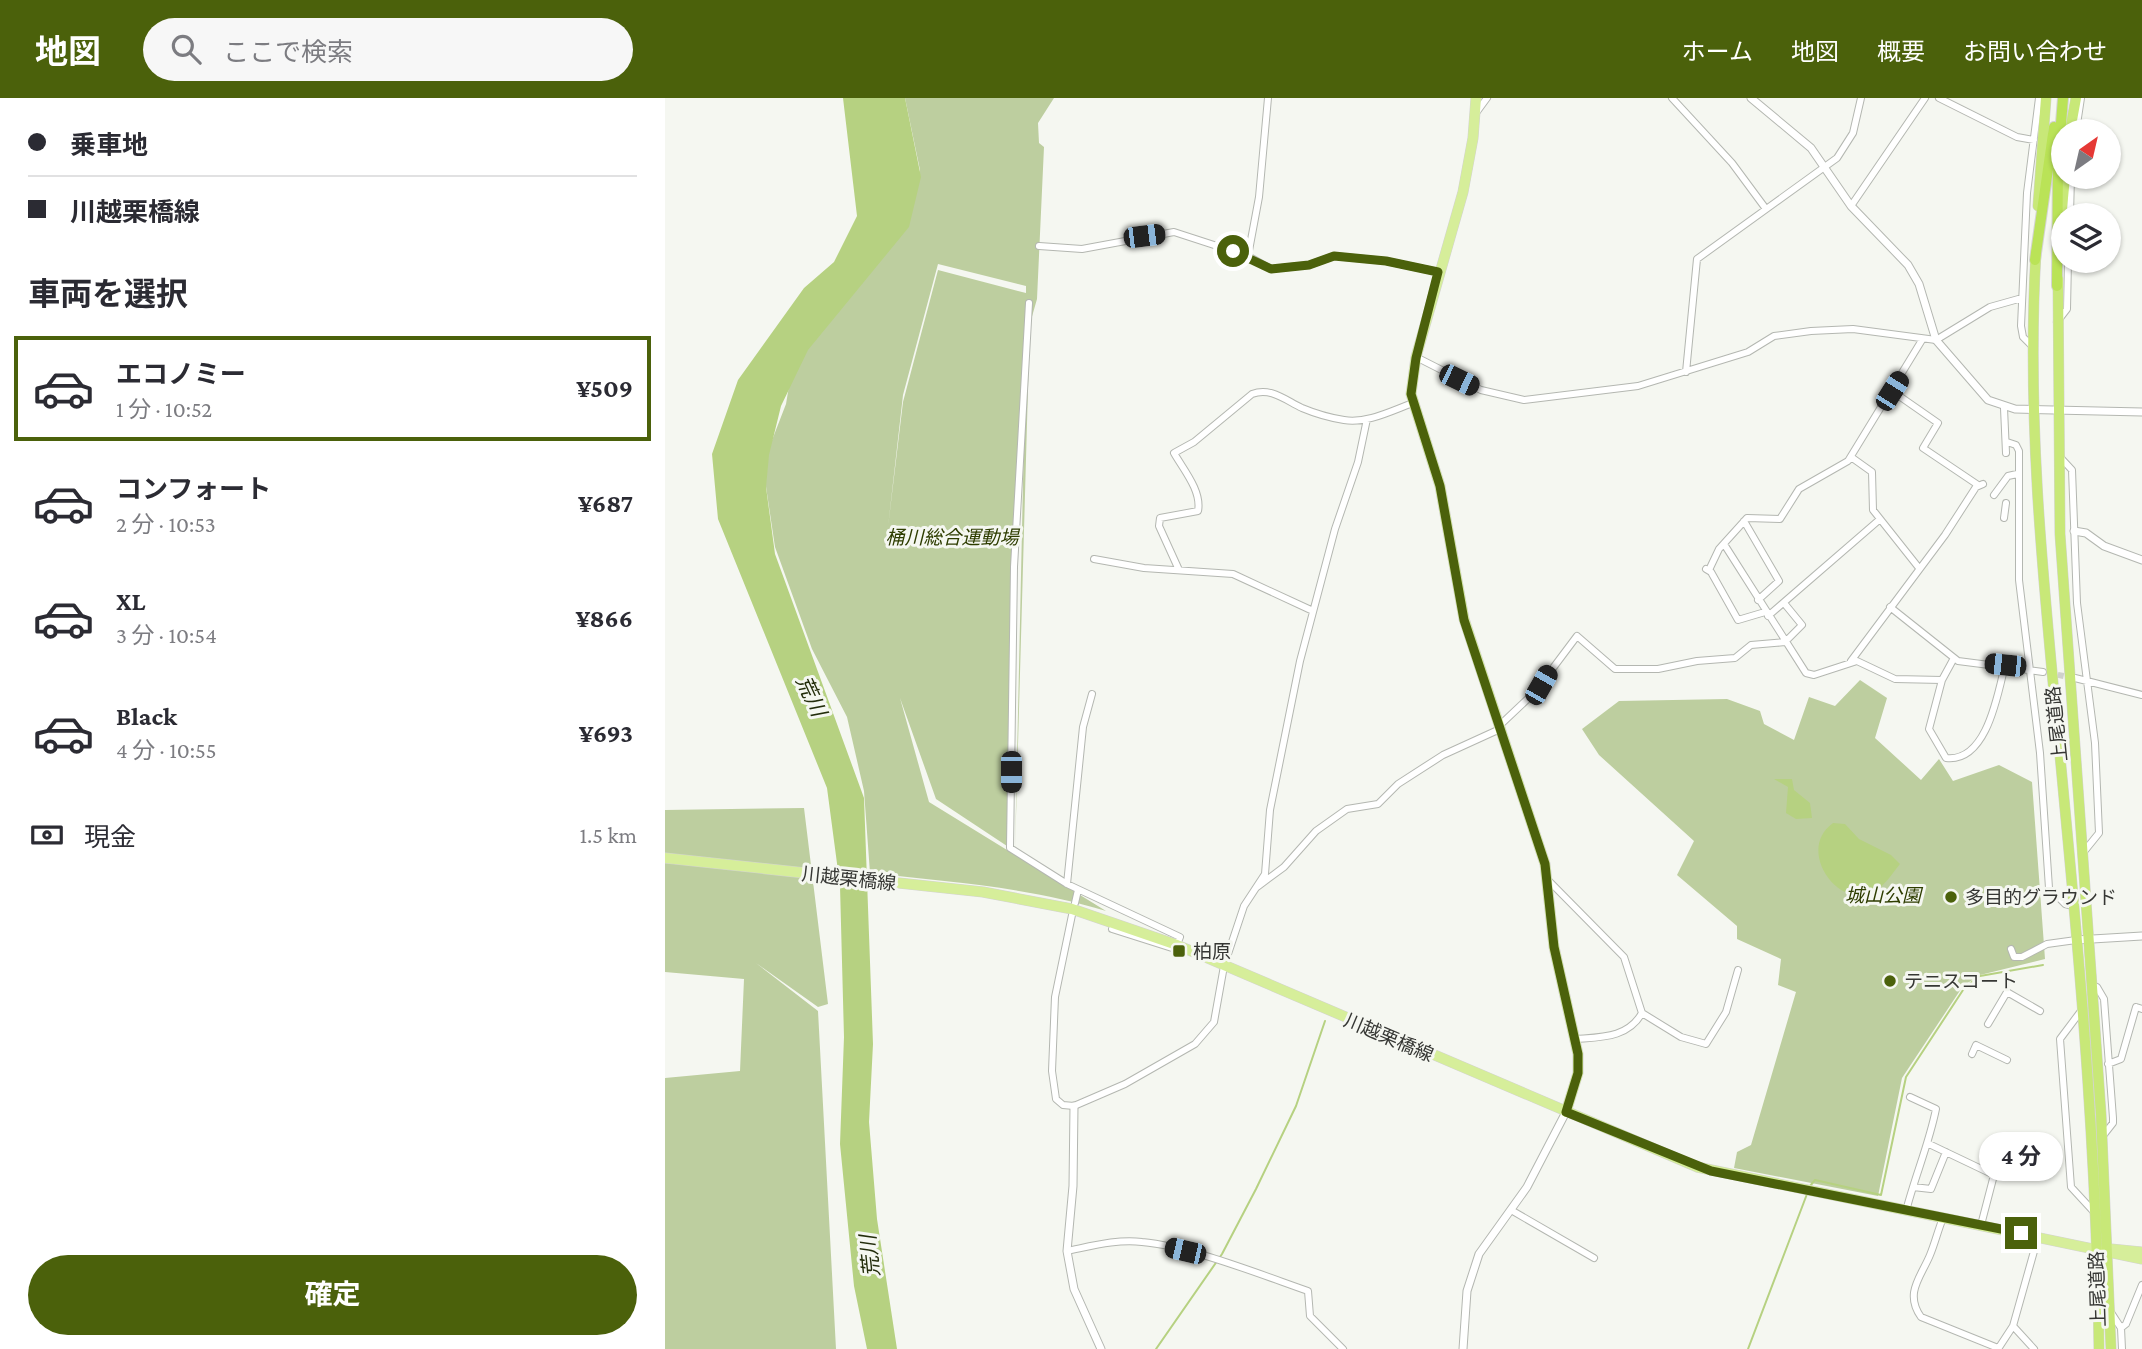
<!DOCTYPE html>
<html lang="ja">
<meta charset="utf-8">
<style>
body{margin:0;font-family:"Crimson Pro","Noto Sans JP",serif;background:#f7f7f7;color:#2b2b33;height:100vh;display:flex;flex-direction:column;font-size:26px;white-space:nowrap}
*{box-sizing:border-box;margin:0}
p{font-size:23px;color:#7c7c81}
.icon{flex:none;width:38px;height:38px;fill:none;stroke:currentColor;stroke-width:2;stroke-linecap:round;stroke-linejoin:round}
.map{position:relative;flex:1;overflow:hidden}
.details{display:flex;flex-direction:column;background:#fff;width:665px}
.details>*{flex:none}
.hud{display:grid;align-content:center;height:154px;padding:0 28px;background:#fff}
.needle{width:46px;rotate:34deg}
.controls{position:absolute;left:1386px;top:21px;display:grid;gap:14px}
.controls a{display:grid;place-items:center;width:70px;height:70px;border-radius:50%;background:#fff;box-shadow:0 2px 5px #0004;font-size:35px}
.end{position:absolute;width:32px;height:32px;margin:-16px;border:9px solid #4b610b;background:#fff;box-shadow:0 0 0 4px #fff}
.from{border-radius:50%}
.bubble{position:absolute;height:49px;border-radius:24px;background:#fff;box-shadow:0 2px 5px #0004;font-size:23px;font-weight:700;line-height:49px;text-align:center}
.car{position:absolute;width:21px;height:42px;margin:-21px -10px;border-radius:9px;box-shadow:0 0 5px 2px #0007;background:linear-gradient(#222 24%,#8ab4d8 0 40%,#222 0 76%,#8ab4d8 0 86%,#222 0)}
.hud b{display:flex;align-items:center;gap:24px;height:66px;font-size:26px}
.hud b+b{border-top:2px solid #e1e1e2}
.hud i{width:18px;height:18px;background:#2b2b33}
ul{padding:0;list-style:none}
li{display:flex;align-items:center;gap:21px;height:105px;margin:0 14px 10px;padding:0 14px;border:4px solid transparent;border-radius:0px}
li div{flex:1}
li b{display:block;font-size:26px}
li em{font-style:normal;font-weight:700}
li.selected{border-color:#4b610b}
li>.icon{width:63px;height:63px;stroke-width:1.5}
h2{padding:0 28px;font-size:32px;line-height:84px}
.pay{display:flex;align-items:center;gap:18px;height:77px;padding:0 28px;font-size:26px}
.pay p{margin-inline-start:auto}
.cta{display:flex;gap:14px;margin-top:auto;padding:14px 28px}
.cta a{flex:1;height:80px;border-radius:42px;background:#4b610b;color:#fff;font-size:28px;font-weight:700;line-height:80px;text-align:center}
header{display:flex;align-items:center;gap:42px;box-sizing:border-box;height:98px;padding:0 35px;background:#4b610b;color:#fff}
header strong{font-size:33px}
nav{display:flex;gap:38px;margin-inline-start:auto;font-size:24px}
.search{width:490px;height:63px;background:#f7f7f7;display:flex;align-items:center;gap:18px;box-sizing:border-box;padding:0 24px;border-radius:38px;color:#7c7c81;font-size:26px}
main{display:flex;flex:1;min-height:0}
.map>svg:first-child{display:block}
.green{fill:#bdce9f;fill-rule:evenodd}
.water{fill:#b6d181}
.lines{fill:none;stroke-linecap:round;stroke-linejoin:round}
.stream{stroke:#b6d181;stroke-width:2}
.minor-tunnel{stroke:#cfd1cb;stroke-width:6;stroke-dasharray:6 3;stroke-linecap:butt}
.minor-casing{stroke:#b4b7b1;stroke-width:8}
.tertiary-casing{stroke:#b4b7b1;stroke-width:9}
.primary-casing{stroke:#d3d3d2;stroke-width:11}
.trunk-casing{stroke:#d3d3d2;stroke-width:11}
.motorway-casing{stroke:#d3d3d2;stroke-width:12}
.minor{stroke:#fff;stroke-width:6}
.tertiary{stroke:#fff;stroke-width:7}
.primary{stroke:#d6ee9a;stroke-width:10}
.trunk{stroke:#c8e878;stroke-width:10}
.motorway{stroke:#bae357;stroke-width:10}
.route{stroke:#4b610b;stroke-width:9}
.poi-dot{fill:#4b610b;stroke:#f5f7f1;stroke-width:2.5}
.labels{text-anchor:middle;stroke-width:6;stroke-linejoin:round;paint-order:stroke}
.park-label{font-size:19px;font-style:italic;fill:#2e3d00;stroke:#f5f7f1}
.street-label{font-size:19px;fill:#363734;stroke:#f5f7f1}
.poi-label{font-size:19px;fill:#363734;stroke:#f5f7f1;text-anchor:start}
.water-label{font-size:21px;font-style:italic;fill:#232d0b;stroke:#f5f7f1}
</style>
<header>
<strong>地図</strong>
<div class="search"><svg class="icon" aria-label="search" viewBox="0 0 24 24"><circle cx="10" cy="10" r="6"/><path d="M15 15l6 6"/></svg>ここで検索</div>
<nav><a>ホーム</a><a>地図</a><a>概要</a><a>お問い合わせ</a></nav>
</header>
<main>
<section class="details">
<div class="hud">
<b><i class="from"></i>乗車地</b>
<b><i></i>川越栗橋線</b>
</div>
<h2>車両を選択</h2>
<ul>
<li class="selected"><svg class="icon" aria-label="car" viewBox="0 0 24 24"><path d="M5 17H2v-5l4-1 3-4h7l3 4 3 1v5h-3M9 17h6M6 11h13"/><circle cx="7" cy="17" r="2"/><circle cx="17" cy="17" r="2"/></svg><div><b>エコノミー</b><p>1 分 · 10:52</p></div><em>¥509</em></li>
<li><svg class="icon" aria-label="car" viewBox="0 0 24 24"><path d="M5 17H2v-5l4-1 3-4h7l3 4 3 1v5h-3M9 17h6M6 11h13"/><circle cx="7" cy="17" r="2"/><circle cx="17" cy="17" r="2"/></svg><div><b>コンフォート</b><p>2 分 · 10:53</p></div><em>¥687</em></li>
<li><svg class="icon" aria-label="car" viewBox="0 0 24 24"><path d="M5 17H2v-5l4-1 3-4h7l3 4 3 1v5h-3M9 17h6M6 11h13"/><circle cx="7" cy="17" r="2"/><circle cx="17" cy="17" r="2"/></svg><div><b>XL</b><p>3 分 · 10:54</p></div><em>¥866</em></li>
<li><svg class="icon" aria-label="car" viewBox="0 0 24 24"><path d="M5 17H2v-5l4-1 3-4h7l3 4 3 1v5h-3M9 17h6M6 11h13"/><circle cx="7" cy="17" r="2"/><circle cx="17" cy="17" r="2"/></svg><div><b>Black</b><p>4 分 · 10:55</p></div><em>¥693</em></li>
</ul>
<div class="pay"><svg class="icon" aria-label="cash" viewBox="0 0 24 24"><path d="M3 7h18v10H3z"/><circle cx="12" cy="12" r="2"/></svg>現金<p>1.5 km</p></div>
<div class="cta"><a>確定</a></div>
</section>
<div class="map">
<svg width="1477" height="1251" viewBox="0 0 1477 1251">
<rect width="100%" height="100%" fill="#f5f7f1"/>
<path class="green" d="M 240,0 L 389,0 L 373,25 L 374,45 L 379,49 L 372,201 L 366,222 L 364,254 L 350,754 L 361,247 L 349,469 L 345,750 L 271,701 L 235,600 L 264,704 L 441,813 C 364,789 285,784 205,775 L 199,693 L 182,619 L 147,551 L 110,449 L 100,382 L 104,350 L 121,306 L 126,276 L 142,245 L 243,122 L 255,72 ZM 273,166 L 361,188 L 361,195 L 273,172 L 238,304 L 223,429 L 238,297 Z
M 1195,582 L 1222,600 L 1210,640 L 1256,682 L 1274,661 L 1288,683 L 1334,667 L 1367,684 L 1380,861 L 1315,877 L 1298,888 L 1237,980 L 1213,1098 L 1069,1070 L 1072,1054 L 1086,1047 L 1131,894 L 1113,887 L 1116,861 L 1072,841 L 1072,828 L 1012,777 L 1029,743 L 934,657 L 917,631 L 954,603 L 1062,601 L 1095,613 L 1099,626 L 1129,642 L 1144,599 L 1170,608 Z
M 139,710 L 163,906 L 153,909 L 91,865 L 153,913 L 171,1251 L 0,1251 L 0,980 L 75,973 L 79,881 L 0,874 L 0,712 Z"/>
<path class="water" d="M 178,0 L 240,0 L 256,79 L 244,129 L 143,252 L 116,308 L 104,357 L 101,389 L 110,456 L 199,700 L 208,946 L 204,1024 L 212,1121 L 232,1251 L 202,1251 L 189,1188 L 175,1046 L 179,939 L 175,788 L 162,690 L 53,421 L 47,356 L 73,282 L 139,190 L 169,164 L 192,118 Z
M 1109,681 L 1127,681 L 1129,692 L 1145,705 L 1147,720 L 1131,721 L 1121,715 L 1123,689 Z
M 1168,725 L 1180,726 L 1194,741 L 1226,757 L 1235,766 C 1227,776 1220,787 1209,794 C 1174,813 1130,752 1168,725 Z"/>
<g class="lines">
<path class="stream" d="M 1145,1088 L 1150,1082 L 1216,1097 L 1241,979 L 1300,889 L 1315,878 L 1378,867
M 491,1251 L 557,1156 L 591,1091 L 631,1008 L 660,923
M 1083,1251 L 1142,1096"/>
<path class="minor-tunnel" d="M 1384,575 L 1408,580"/>
<defs>
<path id="minor" d="M 1007,0 L 1067,65 L 1101,111
M 1274,0 L 1352,39 L 1369,42
M 811,15 L 822,0
M 1411,33 L 1416,0
M 1186,108 L 1260,0
M 1405,117 L 1406,79
M 374,148 L 417,151 L 509,134 L 583,158 L 606,171 L 644,167 L 669,158 L 721,163 L 773,174
M 583,158 L 594,99 L 603,0
M 364,205 L 349,469 L 345,750 L 402,786 L 515,839 L 510,851 L 447,831
M 1392,224 L 1402,211 L 1403,163
M 1368,249 L 1358,239 L 1356,228 L 1362,95 L 1374,0
M 751,259 L 816,292 L 859,302 L 973,288 L 1083,254 L 1109,238 L 1146,233 L 1188,231 L 1271,242 L 1325,209 L 1357,200
M 1021,274 L 1032,161 L 1172,60 L 1188,35 L 1196,0
M 1227,293 L 1273,325 L 1258,350 L 1313,387
M 1339,310 L 1341,355
M 1342,344 L 1351,347 L 1354,353 L 1354,482 L 1375,655 L 1384,790 L 1400,806 L 1408,808
M 1394,358 L 1407,372 L 1412,505 L 1430,645 L 1434,735 L 1417,756
M 1186,359 L 1207,374 L 1208,412 L 1254,470
M 1329,397 L 1343,378 L 1352,376
M 1339,420 L 1341,405
M 1079,423 L 1114,483 L 1093,502
M 1059,446 L 1141,575 L 1149,577 L 1192,563 L 1230,581 L 1277,582
M 429,461 L 479,470 L 568,476 L 648,513
M 1041,471 L 1046,474 L 1073,522 L 1100,514
M 514,472 L 494,428 L 495,420 L 533,413 C 537,393 518,371 509,355 L 529,344 L 587,296 C 606,289 620,302 637,310 C 649,315 666,320 679,322 C 702,326 728,312 748,305
M 1044,472 L 1054,451 L 1082,420 L 1115,421 L 1134,391 L 1183,363 L 1257,242
M 1225,509 L 1293,563 L 1378,574
M 1103,518 L 1214,422
M 1289,560 L 1277,582 L 1264,631 L 1281,660 C 1322,665 1333,595 1340,567
M 1186,563 L 1280,437 L 1311,389 L 1318,386
M 1410,580 L 1477,597
M 834,628 L 870,594 L 912,538 L 950,571 L 993,571 L 1032,563 L 1070,560 L 1086,547 L 1120,544 L 1137,527 L 1119,505
M 883,782 L 959,859 L 977,915 C 963,940 936,939 911,941
M 402,786 L 418,629 L 427,596
M 592,789 L 619,769 L 651,733 L 682,711 L 713,706 L 733,686 L 778,657 L 835,631
M 410,805 L 413,792
M 407,817 L 390,899 L 387,973 L 391,1001 L 398,1007 L 409,1008 L 460,986 L 530,946 L 549,924 L 559,868 L 579,808 L 600,776 L 605,712 L 635,563 L 670,431 L 693,364 L 702,321
M 1346,851 L 1349,859 L 1357,859 L 1382,846 L 1411,842
M 1426,887 L 1432,889 L 1439,901 L 1448,1020 L 1448,1025 L 1437,1039
M 1416,913 L 1395,941 L 1406,1089 L 1429,1114
M 977,915 L 1016,939 L 1041,946 L 1061,914 L 1073,872
M 1323,926 L 1342,894 L 1375,913
M 1307,956 L 1311,947 L 1342,962
M 1443,966 L 1456,961 L 1471,909 L 1477,911
M 1264,1046 L 1329,1077 L 1316,1127
M 1248,1089 L 1266,1091 L 1281,1054
M 846,1112 L 929,1160
M 1241,1113 C 1250,1078 1264,1046 1271,1011 L 1245,999
M 1278,1120 C 1273,1132 1270,1145 1265,1157 C 1256,1179 1239,1195 1256,1219 L 1333,1250
M 402,1153 C 427,1148 452,1141 477,1144 C 524,1148 597,1177 643,1193 L 645,1218 L 678,1251
M 1445,1213 L 1456,1230 L 1457,1251
M 1348,1228 L 1369,1251
M 1456,1230 L 1461,1226 L 1477,1187
M 1333,1251 L 1348,1228 L 1373,1139"/>
<path id="tertiary" d="M 1086,0 L 1146,50 L 1186,108 L 1243,167 L 1254,186 L 1271,242 L 1323,302 L 1350,311 L 1477,314
M 1409,433 L 1421,435 L 1439,448 L 1477,462
M 1411,842 L 1477,838
M 409,1008 L 408,1088 L 402,1153 L 409,1191 L 436,1251
M 798,1251 L 802,1193 L 814,1156 L 862,1089 L 901,1014"/>
<path id="primary" d="M 811,0 L 808,40 L 798,94 L 751,259 L 746,296 L 775,388 L 799,521 L 880,766 L 889,849 L 913,956 L 913,975 L 901,1014
M 0,760 L 318,794 L 407,811 L 512,847 L 1032,1069 L 1477,1161
M 1446,1151 L 1477,1154"/>
<path id="trunk" d="M 1405,33 L 1411,0
M 1373,108 L 1381,0
M 1397,110 L 1400,79
M 1371,154 C 1360,341 1383,525 1400,711 C 1417,890 1432,1071 1434,1251
M 1393,181 L 1395,436 L 1436,1016 L 1446,1251"/>
<path id="motorway" d="M 1370,162 L 1389,29
M 1392,188 L 1393,64 L 1398,0"/>
</defs>
<use href="#minor" class="minor-casing"/>
<use href="#tertiary" class="tertiary-casing"/>
<use href="#primary" class="primary-casing"/>
<use href="#trunk" class="trunk-casing"/>
<use href="#motorway" class="motorway-casing"/>
<use href="#minor" class="minor"/>
<use href="#tertiary" class="tertiary"/>
<use href="#primary" class="primary"/>
<use href="#trunk" class="trunk"/>
<use href="#motorway" class="motorway"/>
</g>
<g class="lines">
<path class="route" d="M 568,153 L 606,171 L 644,167 L 669,158 L 721,163 L 773,174 L 751,260 L 746,296 L 775,388 L 799,522 L 880,766 L 889,849 L 913,956 L 913,975 L 901,1014 L 1046,1073 L 1356,1135"/>
</g>
<g class="poi-dot">
<circle cx="1286" cy="799" r="7"/>
<rect x="507" y="846" width="14" height="14" rx="3.5"/>
<circle cx="1225" cy="883" r="7"/>
</g>
<g class="labels">
<g class="park-label">
<text x="287" y="446">桶川総合運動場</text>
<text x="1218" y="804">城山公園</text>
</g>
<g class="street-label">
<text transform="translate(1391 626) rotate(-96)" y="7">上尾道路</text>
<text transform="translate(184 780) rotate(6)" y="7">川越栗橋線</text>
<text transform="translate(724 939) rotate(23)" y="7">川越栗橋線</text>
<text transform="translate(1432 1191) rotate(-92)" y="7">上尾道路</text>
</g>
<g class="poi-label">
<text x="1300" y="806">多目的グラウンド</text>
<text x="528" y="860">柏原</text>
<text x="1239" y="890">テニスコート</text>
</g>
<g class="water-label">
<text transform="translate(146 598) rotate(65)" y="7">荒川</text>
<text transform="translate(205 1158) rotate(-96)" y="7">荒川</text>
</g>
</g>
</svg>
<div class="controls">
<a><svg class="needle" viewBox="-14 -14 28 28"><path d="M0-13l5 13h-10z" fill="#e53935"/><path d="M0 13l5-13h-10z" fill="#7c7c81"/></svg></a>
<a><svg class="icon" aria-label="layers" viewBox="0 0 24 24"><path d="M12 4l9 5-9 5-9-5zM3 14l9 5 9-5"/></svg></a>
</div>
<i class="end from" style="left:568px;top:153px"></i>
<i class="end" style="left:1356px;top:1135px"></i>
<div class="bubble" style="left:1314px;top:1034px;width:84px">4 分</div>
<i class="car" style="left:479px;top:138px;rotate:83deg"></i>
<i class="car" style="left:794px;top:282px;rotate:116deg"></i>
<i class="car" style="left:1227px;top:293px;rotate:32deg"></i>
<i class="car" style="left:1340px;top:567px;rotate:276deg"></i>
<i class="car" style="left:876px;top:587px;rotate:30deg"></i>
<i class="car" style="left:346px;top:674px;rotate:180deg"></i>
<i class="car" style="left:520px;top:1153px;rotate:283deg"></i>
</div>
</main>
